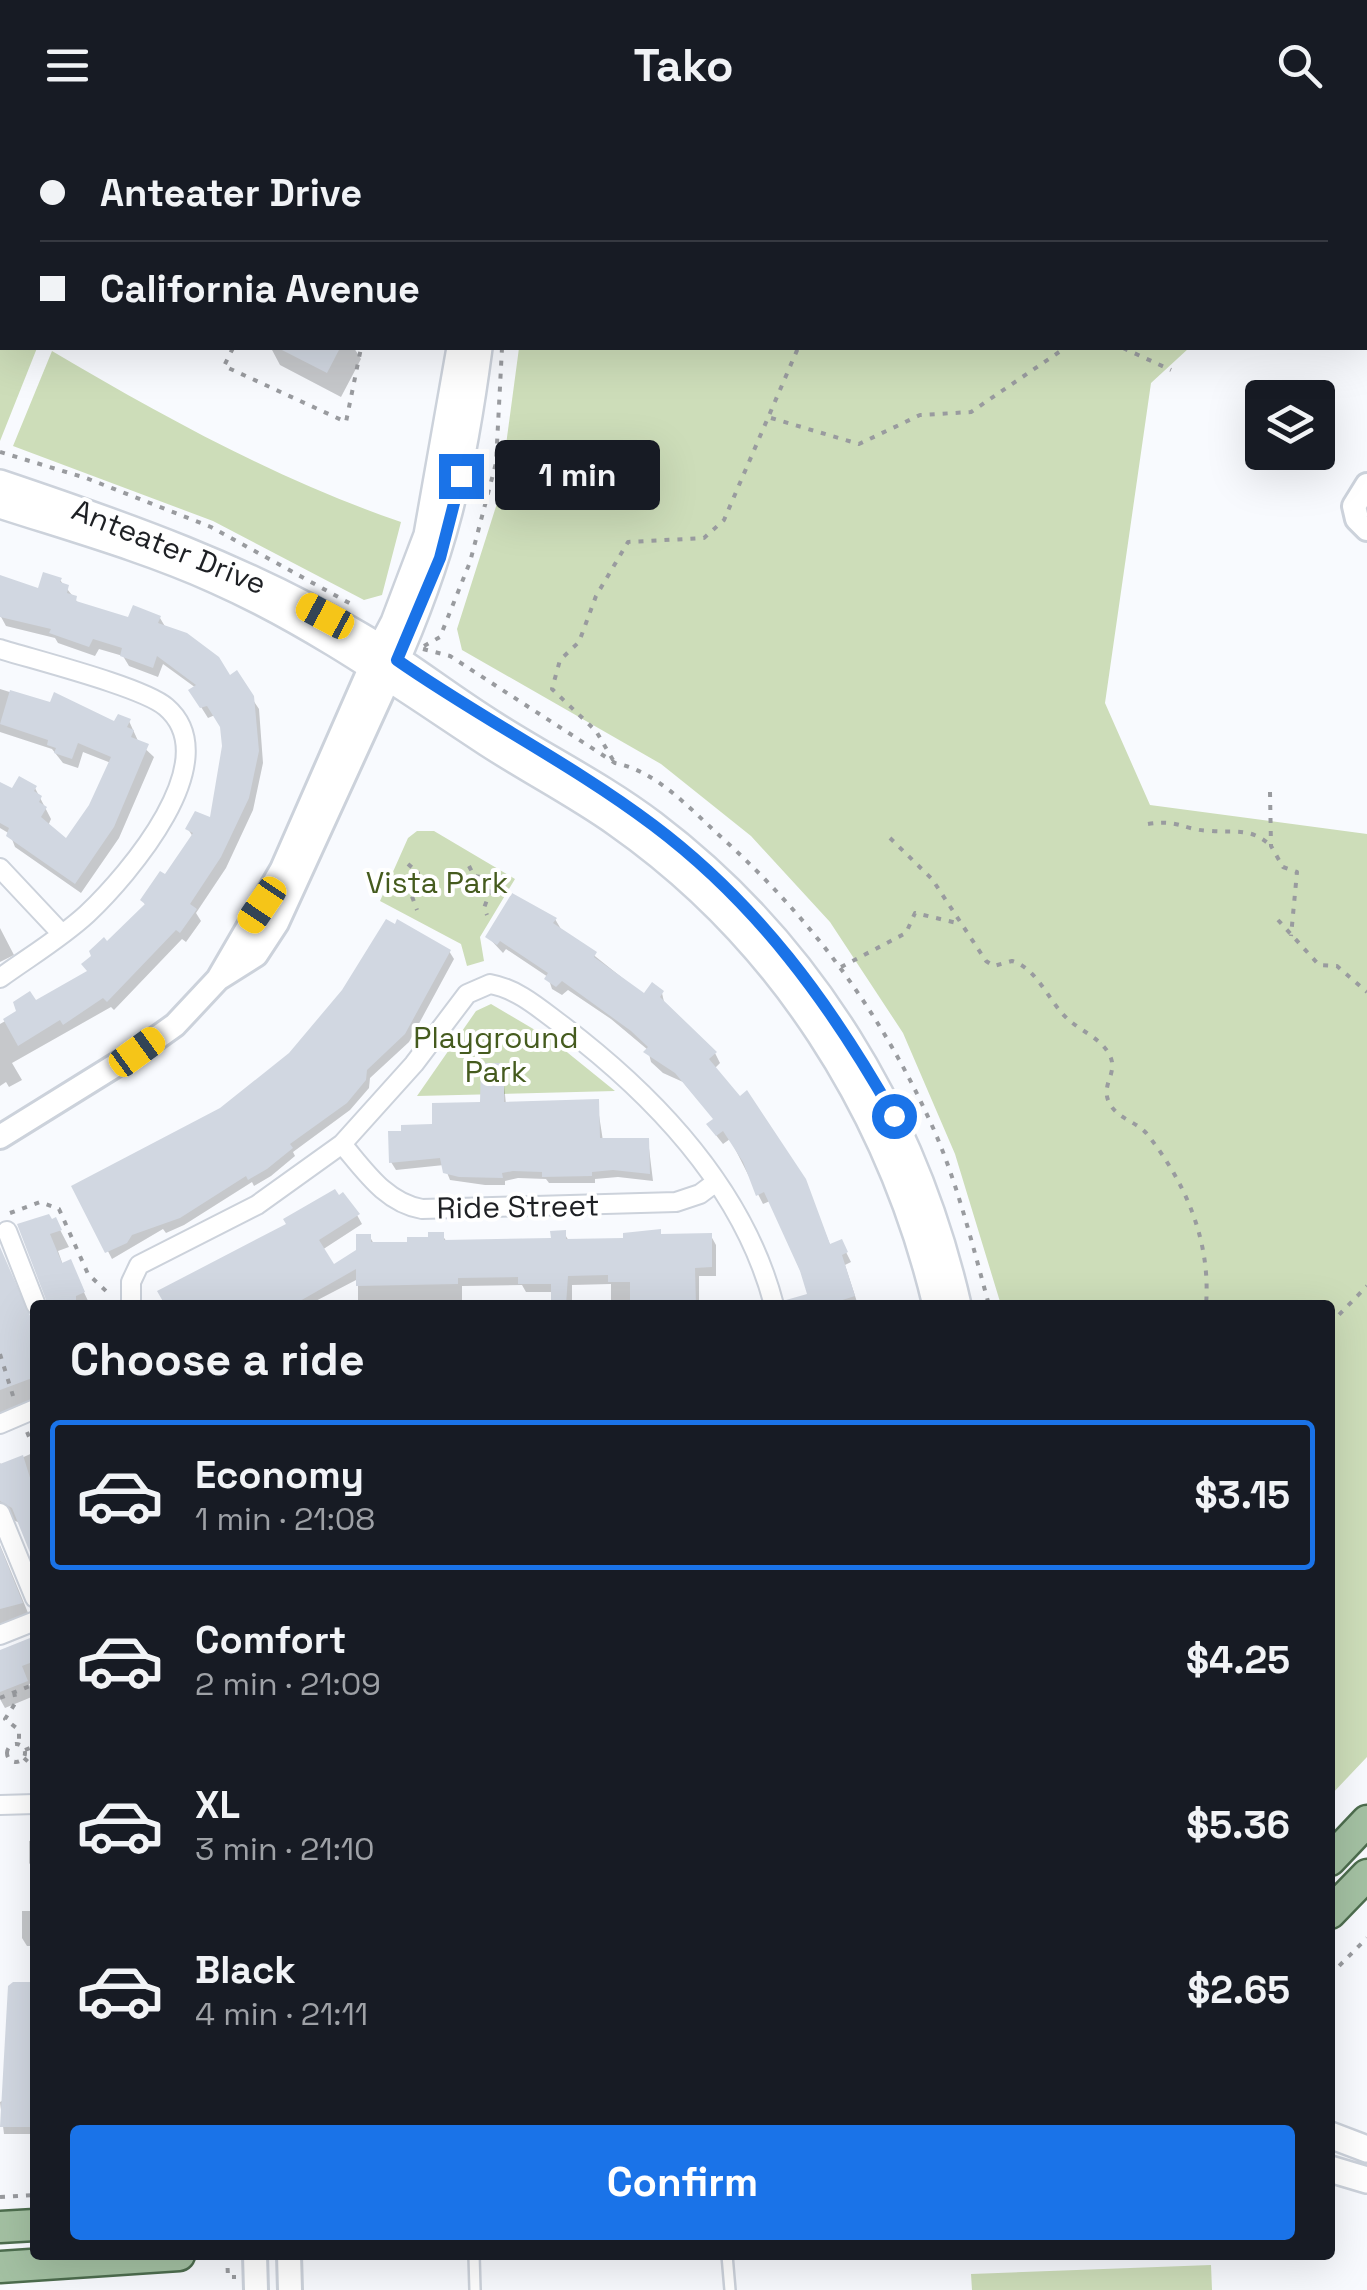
<!DOCTYPE html>
<meta charset="utf-8">
<style>
body{margin:0;font-family:"Space Grotesk",sans-serif;background:#242831;color:#f1f3f6;height:100vh;display:flex;flex-direction:column;font-size:38px;white-space:nowrap}
*{box-sizing:border-box;margin:0}
p{font-size:32px;color:#9ea1a6}
.icon{flex:none;width:55px;height:55px;fill:none;stroke:currentColor;stroke-width:2;stroke-linecap:round;stroke-linejoin:round}
.map{position:relative;flex:1;overflow:hidden}
.drawer{position:absolute;left:30px;top:1170px;width:1305px;height:960px;display:flex;flex-direction:column;background:#171b24;border-radius:10px;box-shadow:0 10px 40px #0002}
.drawer>*{flex:none}
.guide{position:absolute;left:0px;top:0px;width:1368px;height:220px;box-shadow:0 10px 40px #0002;display:grid;align-content:center;height:220px;padding:0 40px;background:#171b24}
.buttons{position:absolute;left:1245px;top:250px;display:grid;gap:20px}
.buttons a{display:grid;place-items:center;width:90px;height:90px;border-radius:10px;background:#171b24;box-shadow:0 10px 40px #0002;font-size:50px}
.end{position:absolute;width:45px;height:45px;margin:-22px;border:12px solid #1a73e8;background:#fff;box-shadow:0 0 0 5px #fff}
.from{border-radius:50%}
.bubble{position:absolute;height:70px;border-radius:10px;background:#171b24;box-shadow:0 10px 40px #0002;font-size:32px;font-weight:600;line-height:70px;text-align:center}
.car{position:absolute;width:30px;height:60px;margin:-30px -15px;border-radius:12px;box-shadow:0 0 8px 2px #0007;background:linear-gradient(#f5c518 24%,#345 0 40%,#f5c518 0 76%,#345 0 86%,#f5c518 0)}
.guide b{display:flex;align-items:center;gap:35px;height:95px;font-size:38px}
.guide b+b{border-top:2px solid #363941}
.guide i{width:25px;height:25px;background:#f1f3f6}
ul{padding:0;list-style:none}
li{display:flex;align-items:center;gap:30px;height:150px;margin:0 20px 15px;padding:0 20px;border:5px solid transparent;border-radius:10px}
li div{flex:1}
li b{display:block;font-size:38px}
li em{font-style:normal;font-weight:600}
li.on{border-color:#1a73e8}
li>.icon{width:90px;height:90px;stroke-width:1.5}
h2{padding:0 40px;font-size:45px;line-height:120px}
.button{display:flex;gap:20px;margin-top:auto;padding:20px 40px}
.button a{flex:1;height:115px;border-radius:10px;background:#1a73e8;color:#fff;font-size:40px;font-weight:600;line-height:115px;text-align:center}
header{display:flex;justify-content:space-between;align-items:center;height:130px;padding:0 40px;background:#171b24;font-size:45px;font-weight:600}
.map>svg:first-child{display:block}
.green{fill:#cdddb9}
.shadow{fill:#0003}
.building{fill:#d1d7e1}
.lines{fill:none;stroke-linecap:round;stroke-linejoin:round}
.service-casing{stroke:#ccd2db;stroke-width:14}
.minor-casing{stroke:#ccd2db;stroke-width:22}
.tertiary-casing{stroke:#ccd2db;stroke-width:28}
.secondary-casing{stroke:#ccd2db;stroke-width:30}
.primary-casing{stroke:#4d6d4e;stroke-width:35}
.path{stroke:#999b9f;stroke-width:4;stroke-dasharray:5 8;stroke-linecap:butt}
.service{stroke:#fff;stroke-width:9}
.minor{stroke:#fff;stroke-width:18}
.tertiary{stroke:#fff;stroke-width:22}
.secondary{stroke:#fff;stroke-width:25}
.primary{stroke:#a3c0a2;stroke-width:30}
.route{stroke:#1a73e8;stroke-width:12}
.labels{text-anchor:middle;stroke-width:8;stroke-linejoin:round;paint-order:stroke}
.street-label{font-size:30px;fill:#1e2024;stroke:#fff}
.park-label{font-size:30px;fill:#455b1e;stroke:#fff}
</style>
<header><svg class="icon" aria-label="menu" viewBox="0 0 24 24"><path d="M4 6h16M4 12h16M4 18h16"/></svg>Tako<svg class="icon" aria-label="search" viewBox="0 0 24 24"><circle cx="10" cy="10" r="6"/><path d="M15 15l6 6"/></svg></header>
<div class="map">
<svg width="1367" height="2160" viewBox="0 0 1367 2160">
<rect width="100%" height="100%" fill="#f8fafe"/>
<path class="green" d="M 805,0 L 1367,0 L 1367,190 L 1365,2 Z
M 0,192 L 2,218 L 37,218 L 0,311 Z
M 519,218 L 1189,218 L 1151,253 L 1105,573 L 1150,675 L 1367,704 L 1367,1627 L 1330,1666 L 1330,1175 L 1001,1175 L 955,1024 L 903,903 L 830,792 L 751,706 L 661,634 L 462,520 L 457,499 L 499,367 Z
M 52,221 C 164,287 278,350 401,392 L 382,465 L 364,470 L 213,391 L 13,316 Z
M 417,701 L 434,701 L 515,749 L 480,807 L 484,831 L 467,836 L 461,814 L 380,771 L 408,708 Z
M 491,874 L 552,910 L 615,961 L 417,966 L 476,881 Z
M 1211,2135 L 1212,2160 L 972,2160 L 971,2144 Z"/>
<path class="shadow" d="M 9,0 L 105,0 L 107,2 L 8,2 Z
M 177,0 L 315,0 L 320,2 L 179,2 Z
M 2,17 L 2,98 L 0,97 Z
M 271,218 L 354,218 L 361,229 L 341,267 L 280,235 Z
M 0,447 L 40,461 L 60,450 L 79,474 L 130,490 L 160,488 L 166,498 L 230,548 L 236,544 L 259,579 L 263,633 L 253,680 L 226,738 L 196,783 L 201,791 L 186,812 L 182,809 L 114,880 L 111,877 L 12,933 L 22,950 L 9,957 L 6,952 L 0,956 L 0,894 L 89,843 L 107,815 L 146,777 L 143,770 L 166,748 L 193,707 L 188,699 L 212,690 L 224,616 L 223,597 L 215,585 L 208,588 L 191,561 L 196,558 L 163,534 L 158,547 L 129,536 L 123,526 L 99,519 L 95,526 L 58,513 L 55,508 L 6,496 L 0,485 Z
M 0,559 L 116,595 L 129,591 L 139,613 L 154,627 L 119,708 L 81,763 L 15,717 L 10,704 L 0,698 L 0,654 L 13,662 L 35,658 L 51,689 L 48,696 L 66,712 L 91,676 L 111,633 L 83,622 L 78,638 L 63,633 L 52,619 L 0,602 Z
M 555,789 L 561,799 L 645,866 L 662,863 L 665,876 L 715,923 L 720,933 L 714,939 L 739,969 L 747,963 L 804,1050 L 831,1117 L 846,1122 L 851,1132 L 845,1135 L 858,1175 L 805,1175 L 811,1165 L 770,1071 L 763,1074 L 730,1009 L 723,1014 L 715,1004 L 715,990 L 683,952 L 663,943 L 651,932 L 648,920 L 611,889 L 568,860 L 562,865 L 552,859 L 548,847 L 506,819 L 503,823 L 488,807 Z
M 0,798 L 14,825 L 0,832 Z
M 449,821 L 454,829 L 409,912 L 370,948 L 369,958 L 350,980 L 293,1022 L 295,1026 L 271,1046 L 254,1056 L 252,1052 L 184,1095 L 166,1103 L 163,1099 L 112,1129 L 75,1057 L 222,980 Z
M 502,936 L 506,974 L 597,972 L 603,1011 L 648,1010 L 653,1051 L 618,1047 L 595,1049 L 595,1053 L 549,1053 L 546,1049 L 518,1048 L 505,1051 L 505,1055 L 485,1055 L 450,1050 L 444,1035 L 396,1040 L 391,1032 L 435,997 L 482,974 Z
M 357,1085 L 362,1094 L 322,1120 L 333,1138 L 358,1122 L 370,1107 L 374,1114 L 409,1114 L 442,1105 L 447,1112 L 553,1110 L 564,1103 L 569,1111 L 711,1106 L 716,1115 L 716,1146 L 699,1146 L 699,1175 L 611,1175 L 611,1154 L 572,1155 L 572,1175 L 554,1175 L 553,1162 L 526,1162 L 522,1155 L 462,1156 L 462,1175 L 358,1175 L 358,1149 L 308,1175 L 167,1175 Z
M 55,1090 L 69,1117 L 58,1121 L 63,1135 L 70,1133 L 90,1175 L 49,1175 L 21,1096 Z
M 0,1121 L 28,1186 L 35,1189 L 35,1268 L 0,1283 Z
M 35,1322 L 35,1429 L 20,1393 L 6,1387 L 0,1392 L 0,1333 L 3,1336 Z
M 0,1415 L 31,1490 L 0,1501 Z
M 35,1507 L 35,1552 L 29,1554 L 34,1566 L 5,1578 L 0,1569 L 0,1521 Z
M 35,1710 L 35,1741 L 29,1733 L 29,1711 Z
M 22,1781 L 35,1781 L 35,2004 L 4,2004 L 0,1972 L 8,1968 L 33,1854 L 33,1816 L 27,1816 L 22,1808 Z"/>
<path class="building" d="M 278,218 L 340,218 L 327,243 Z
M 43,442 L 62,448 L 60,452 L 69,455 L 67,463 L 77,466 L 76,471 L 128,487 L 133,475 L 161,486 L 158,493 L 187,503 L 219,527 L 230,545 L 237,540 L 254,566 L 259,621 L 249,668 L 221,727 L 190,774 L 197,779 L 180,803 L 176,800 L 107,872 L 103,868 L 63,895 L 60,890 L 18,916 L 3,889 L 16,881 L 13,872 L 30,861 L 36,870 L 87,841 L 81,834 L 91,826 L 89,821 L 104,807 L 107,811 L 145,774 L 140,770 L 160,741 L 165,744 L 193,703 L 185,699 L 195,681 L 210,687 L 222,616 L 220,597 L 207,576 L 200,578 L 188,560 L 196,555 L 157,526 L 153,538 L 120,526 L 122,518 L 93,509 L 89,517 L 49,503 L 51,499 L 0,487 L 0,445 L 38,458 Z
M 10,560 L 50,572 L 54,562 L 114,591 L 118,584 L 131,589 L 127,597 L 134,600 L 131,607 L 149,614 L 114,697 L 75,754 L 6,706 L 9,698 L 0,693 L 0,652 L 12,658 L 19,646 L 37,656 L 34,661 L 42,666 L 39,672 L 47,677 L 41,687 L 66,708 L 89,675 L 111,627 L 78,613 L 72,629 L 54,623 L 56,618 L 47,615 L 48,610 L 0,594 Z
M 512,763 L 557,788 L 553,793 L 597,822 L 594,827 L 644,863 L 652,852 L 664,861 L 660,867 L 717,922 L 709,929 L 740,966 L 747,960 L 806,1049 L 830,1114 L 842,1109 L 848,1122 L 842,1125 L 855,1166 L 827,1175 L 786,1175 L 786,1170 L 807,1164 L 800,1141 L 764,1062 L 756,1066 L 743,1032 L 723,1001 L 716,1006 L 706,994 L 713,989 L 675,943 L 643,922 L 648,917 L 631,901 L 562,851 L 556,857 L 544,849 L 548,843 L 500,811 L 497,815 L 485,807 Z
M 386,789 L 395,794 L 397,789 L 451,820 L 405,904 L 367,940 L 366,950 L 347,973 L 290,1014 L 293,1018 L 267,1039 L 248,1050 L 246,1046 L 180,1088 L 132,1105 L 127,1113 L 105,1123 L 71,1056 L 220,978 L 289,923 L 342,860 Z
M 481,933 L 504,933 L 504,972 L 599,969 L 600,1008 L 649,1008 L 650,1044 L 613,1040 L 592,1042 L 592,1046 L 542,1047 L 542,1042 L 513,1041 L 502,1043 L 503,1048 L 459,1047 L 443,1043 L 440,1028 L 389,1033 L 388,1001 L 401,1001 L 401,995 L 432,994 L 432,973 L 480,972 Z
M 335,1059 L 339,1065 L 343,1062 L 360,1084 L 319,1110 L 334,1134 L 356,1120 L 356,1104 L 371,1104 L 371,1112 L 407,1112 L 407,1107 L 428,1107 L 428,1102 L 444,1102 L 444,1110 L 551,1108 L 550,1101 L 566,1100 L 566,1109 L 623,1108 L 623,1103 L 661,1099 L 661,1104 L 712,1103 L 712,1137 L 695,1138 L 696,1175 L 630,1175 L 630,1152 L 608,1152 L 608,1145 L 568,1146 L 566,1175 L 551,1175 L 551,1154 L 518,1154 L 518,1147 L 458,1148 L 458,1154 L 356,1156 L 356,1139 L 293,1175 L 165,1175 L 157,1161 L 286,1094 L 283,1089 Z
M 49,1084 L 52,1089 L 56,1087 L 62,1100 L 50,1104 L 62,1133 L 71,1129 L 85,1162 L 76,1166 L 76,1175 L 48,1175 L 17,1094 Z
M 0,1117 L 35,1197 L 35,1247 L 0,1260 Z
M 23,1325 L 35,1364 L 35,1435 L 12,1378 L 0,1371 L 0,1334 Z
M 0,1416 L 23,1473 L 0,1479 Z
M 35,1506 L 35,1531 L 22,1536 L 28,1551 L 0,1562 L 0,1520 Z
M 13,1852 L 35,1852 L 35,1997 L 0,1997 L 8,1856 Z"/>
<g class="lines">
<defs>
<path id="service" d="M 474,2125 L 475,2160
M 727,2125 L 730,2160"/>
<path id="minor" d="M 0,519 C 35,530 143,557 166,577 C 228,630 128,745 87,784 C 61,808 29,827 0,848
M 0,738 L 62,804
M 342,1014 C 365,1041 386,1073 422,1079 L 676,1072 L 700,1064 L 716,1052
M 7,1101 L 36,1175
M 131,1175 L 131,1152 L 139,1135 L 257,1075 L 342,1014 L 414,934 L 467,864 L 490,854 C 518,859 540,879 563,896 C 655,966 744,1059 774,1175
M 0,1294 L 35,1279
M 0,1383 L 35,1468
M 0,1505 L 35,1491
M 0,1675 L 35,1674"/>
<path id="tertiary" d="M 1367,355 L 1354,376 L 1357,389 L 1367,399
M 218,849 L 256,825 L 277,793 L 389,548
M 0,1007 L 137,922 L 175,895 L 218,849 L 282,739 L 371,536
M 255,2125 L 256,2160
M 289,2125 L 290,2160"/>
<path id="secondary" d="M 487,2 L 487,0
M 506,2 L 506,0
M 0,353 C 125,395 247,438 361,506 C 407,533 448,566 493,594 C 546,628 603,656 653,694 C 810,813 914,984 958,1175
M 0,375 C 71,398 146,419 215,450 C 312,493 399,555 487,613 C 530,641 575,664 616,693 C 780,808 890,982 936,1175
M 373,532 L 394,492 L 427,405 L 460,218
M 391,543 C 444,424 462,346 479,218
M 1330,2005 L 1367,2019
M 1330,2039 L 1367,2050"/>
<path id="primary" d="M 1330,1730 L 1367,1691
M 1330,1783 L 1367,1745
M 0,2097 L 35,2095
M 0,2137 L 179,2125"/>
</defs>
<use href="#service" class="service-casing"/>
<use href="#minor" class="minor-casing"/>
<use href="#tertiary" class="tertiary-casing"/>
<use href="#secondary" class="secondary-casing"/>
<use href="#primary" class="primary-casing"/>
<path class="path" d="M 173,0 L 175,2
M 354,0 L 355,2
M 1035,0 L 1035,2
M 94,2 L 96,0
M 121,2 L 123,0
M 533,2 L 534,0
M 879,2 L 880,0
M 0,87 L 2,88
M 0,142 L 2,137
M 233,218 L 224,236 L 346,292 L 361,218
M 1123,218 L 1171,240
M 771,288 L 859,314 L 920,285 L 971,282 L 1065,218
M 0,322 L 86,348 L 211,397 L 351,474
M 424,516 L 440,507 L 470,432 L 496,333 L 502,218
M 423,519 L 450,526 L 615,633 C 658,642 689,678 720,706 C 813,790 883,885 934,1000 C 958,1055 973,1117 989,1175
M 613,630 L 596,601 L 552,559 L 560,530 L 579,512 L 596,466 L 628,412 L 704,408 L 724,390 L 798,218
M 1270,662 L 1271,716 L 1283,737 L 1297,742 L 1291,806
M 1148,694 C 1180,689 1182,700 1211,701 C 1235,703 1251,697 1271,716
M 890,708 L 932,749 L 986,831 L 994,836 L 1012,831 C 1039,839 1049,874 1070,891 C 1083,902 1102,909 1110,926 C 1119,944 1098,956 1111,976 C 1121,990 1137,992 1147,1004 C 1186,1053 1211,1112 1206,1175
M 408,734 L 418,743 L 410,761 L 417,780
M 469,736 L 474,746 L 488,748 L 493,754 L 484,778 L 487,785
M 1278,790 L 1319,835 L 1337,836 L 1367,862
M 841,837 L 906,803 L 915,783 L 957,793
M 10,1083 L 40,1072 L 59,1079 L 88,1144 L 106,1161
M 1330,1194 L 1367,1156
M 0,1224 L 14,1269
M 27,1302 L 35,1320
M 14,1562 L 16,1572 L 5,1589 L 19,1600 L 19,1615
M 0,1568 L 35,1554
M7 1623a9 9 0 1 1 18 0a9 9 0 1 1-18 0Z
M 25,1620 L 35,1616
M 24,1628 L 35,1638
M 1330,1845 L 1367,1808
M 0,2067 L 35,2065
M 227,2125 L 228,2147 L 236,2147"/>
<use href="#service" class="service"/>
<use href="#minor" class="minor"/>
<use href="#tertiary" class="tertiary"/>
<use href="#secondary" class="secondary"/>
<use href="#primary" class="primary"/>
</g>
<g class="lines">
<path class="route" d="M 461,346 L 440,428 L 397,530 C 480,588 572,634 653,695 C 757,773 830,873 894,986"/>
</g>
<g class="labels">
<g class="street-label">
<text transform="translate(169 417) rotate(22)" y="10">Anteater Drive</text>
<text transform="translate(518 1077) rotate(-1)" y="10">Ride Street</text>
</g>
<g class="park-label">
<text x="437" y="763">Vista Park</text>
<text x="496" y="918">Playground<tspan x="496" dy="34">Park</tspan></text>
</g>
</g>
</svg>
<div class="buttons">
<a><svg class="icon" aria-label="layers" viewBox="0 0 24 24"><path d="M12 4l9 5-9 5-9-5zM3 14l9 5 9-5"/></svg></a>
</div>
<i class="end from" style="left:894px;top:986px"></i>
<i class="end" style="left:461px;top:346px"></i>
<div class="bubble" style="left:495px;top:310px;width:165px">1 min</div>
<i class="car" style="left:325px;top:486px;rotate:298deg"></i>
<i class="car" style="left:262px;top:775px;rotate:214deg"></i>
<i class="car" style="left:137px;top:922px;rotate:54deg"></i>
<div class="guide">
<b><i class="from"></i>Anteater Drive</b>
<b><i></i>California Avenue</b>
</div>
<section class="drawer">
<h2>Choose a ride</h2>
<ul>
<li class="on"><svg class="icon" aria-label="car" viewBox="0 0 24 24"><path d="M5 17H2v-5l4-1 3-4h7l3 4 3 1v5h-3M9 17h6M6 11h13"/><circle cx="7" cy="17" r="2"/><circle cx="17" cy="17" r="2"/></svg><div><b>Economy</b><p>1 min · 21:08</p></div><em>$3.15</em></li>
<li><svg class="icon" aria-label="car" viewBox="0 0 24 24"><path d="M5 17H2v-5l4-1 3-4h7l3 4 3 1v5h-3M9 17h6M6 11h13"/><circle cx="7" cy="17" r="2"/><circle cx="17" cy="17" r="2"/></svg><div><b>Comfort</b><p>2 min · 21:09</p></div><em>$4.25</em></li>
<li><svg class="icon" aria-label="car" viewBox="0 0 24 24"><path d="M5 17H2v-5l4-1 3-4h7l3 4 3 1v5h-3M9 17h6M6 11h13"/><circle cx="7" cy="17" r="2"/><circle cx="17" cy="17" r="2"/></svg><div><b>XL</b><p>3 min · 21:10</p></div><em>$5.36</em></li>
<li><svg class="icon" aria-label="car" viewBox="0 0 24 24"><path d="M5 17H2v-5l4-1 3-4h7l3 4 3 1v5h-3M9 17h6M6 11h13"/><circle cx="7" cy="17" r="2"/><circle cx="17" cy="17" r="2"/></svg><div><b>Black</b><p>4 min · 21:11</p></div><em>$2.65</em></li>
</ul>
<div class="button"><a>Confirm</a></div>
</section>
</div>
